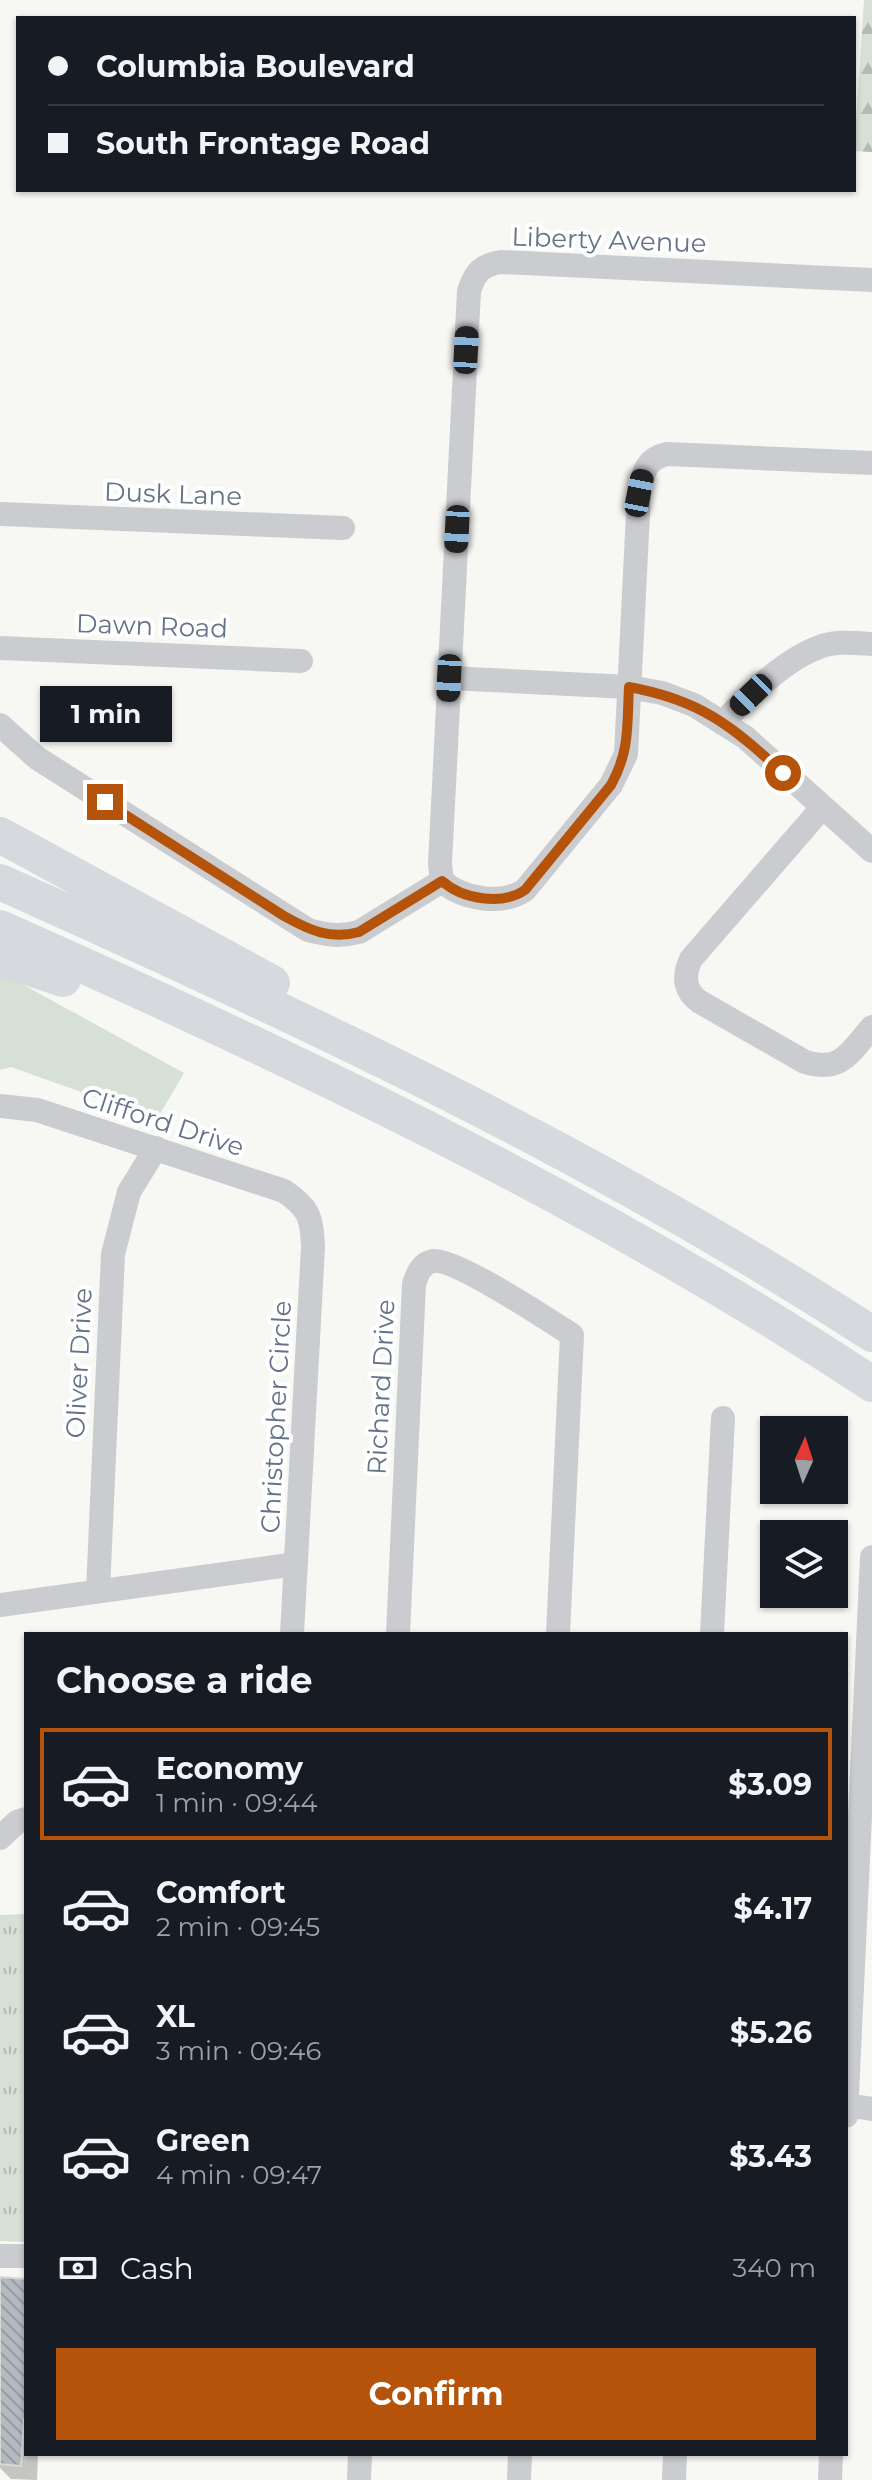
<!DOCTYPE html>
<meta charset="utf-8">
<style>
body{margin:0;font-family:Montserrat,sans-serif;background:#242831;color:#f1f3f6;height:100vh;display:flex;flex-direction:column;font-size:30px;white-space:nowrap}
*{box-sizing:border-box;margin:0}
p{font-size:26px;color:#9ea1a6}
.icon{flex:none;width:44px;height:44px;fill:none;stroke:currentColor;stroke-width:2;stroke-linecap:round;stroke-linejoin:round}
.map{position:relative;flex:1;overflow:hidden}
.details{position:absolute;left:24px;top:1632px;width:824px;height:824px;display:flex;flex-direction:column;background:#171b24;border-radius:0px;box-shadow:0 2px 6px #0004}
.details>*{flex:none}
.banner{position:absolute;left:16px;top:16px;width:840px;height:176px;border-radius:0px;box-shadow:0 2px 6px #0004;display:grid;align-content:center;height:176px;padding:0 32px;background:#171b24}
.needle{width:52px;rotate:3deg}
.buttons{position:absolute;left:760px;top:1416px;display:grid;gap:16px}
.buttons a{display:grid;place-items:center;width:88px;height:88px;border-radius:0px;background:#171b24;box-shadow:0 2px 6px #0004;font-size:40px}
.end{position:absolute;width:36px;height:36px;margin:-18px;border:10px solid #b45309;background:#fff;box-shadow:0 0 0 4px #fff}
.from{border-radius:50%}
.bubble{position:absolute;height:56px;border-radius:0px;background:#171b24;box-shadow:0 2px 6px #0004;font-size:26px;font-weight:700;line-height:56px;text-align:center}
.car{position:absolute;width:24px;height:48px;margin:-24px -12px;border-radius:10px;box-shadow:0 0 6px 2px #0007;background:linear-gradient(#222 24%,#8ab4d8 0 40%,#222 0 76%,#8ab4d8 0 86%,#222 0)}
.banner b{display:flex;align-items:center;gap:28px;height:76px;font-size:30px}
.banner b+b{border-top:2px solid #363941}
.banner i{width:20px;height:20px;background:#f1f3f6}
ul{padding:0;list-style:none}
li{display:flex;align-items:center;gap:24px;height:112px;margin:0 16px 12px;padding:0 16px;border:4px solid transparent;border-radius:0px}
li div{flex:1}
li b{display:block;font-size:30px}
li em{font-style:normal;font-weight:700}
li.active{border-color:#b45309}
li>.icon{width:72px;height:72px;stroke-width:1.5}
h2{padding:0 32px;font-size:36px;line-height:96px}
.pay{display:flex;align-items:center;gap:20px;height:88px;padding:0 32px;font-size:30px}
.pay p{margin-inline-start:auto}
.primary-button{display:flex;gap:16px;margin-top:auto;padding:16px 32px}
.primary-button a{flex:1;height:92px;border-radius:0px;background:#b45309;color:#fff;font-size:32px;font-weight:700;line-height:92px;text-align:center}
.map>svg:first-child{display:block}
.grass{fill:#d7e0d4}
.forest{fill:url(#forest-firs)}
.park{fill:url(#park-tufts)}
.shadow{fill:#0003}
.building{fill:url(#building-back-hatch);stroke:#d9d9d6;stroke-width:2}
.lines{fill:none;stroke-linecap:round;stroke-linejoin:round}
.minor{stroke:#caccd0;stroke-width:24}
.highway{stroke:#d6dadf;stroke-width:36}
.route{stroke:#b45309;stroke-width:10}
.labels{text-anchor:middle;stroke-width:8;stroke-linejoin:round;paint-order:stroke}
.street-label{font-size:26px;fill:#647387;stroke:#fff}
</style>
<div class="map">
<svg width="872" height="2480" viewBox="0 0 872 2480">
<defs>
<pattern id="forest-firs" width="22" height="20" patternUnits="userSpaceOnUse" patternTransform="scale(2)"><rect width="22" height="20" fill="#d7e0d4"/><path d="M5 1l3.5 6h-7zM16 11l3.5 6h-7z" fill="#b2bab2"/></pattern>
<pattern id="park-tufts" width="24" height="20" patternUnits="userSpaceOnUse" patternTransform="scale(2)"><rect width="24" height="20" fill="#d7e0d4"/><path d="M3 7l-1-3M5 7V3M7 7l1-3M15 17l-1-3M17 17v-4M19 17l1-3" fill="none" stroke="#b2bab2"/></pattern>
<pattern id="building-back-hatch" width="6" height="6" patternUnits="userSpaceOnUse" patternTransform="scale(2)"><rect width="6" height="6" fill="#b4bac0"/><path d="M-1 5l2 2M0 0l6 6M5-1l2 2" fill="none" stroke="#969ca2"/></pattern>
</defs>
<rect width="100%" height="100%" fill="#f7f7f4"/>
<path class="grass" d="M 0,972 L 184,1073 L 157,1119 L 11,1067 L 0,1070 Z"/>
<path class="forest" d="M 864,0 L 872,0 L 872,152 L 854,151 Z"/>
<path class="park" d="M 26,1914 L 26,2242 L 0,2241 L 0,1915 Z"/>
<path class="shadow" d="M 26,2281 L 26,2454 L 38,2454 L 37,2480 L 11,2479 L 0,2468 L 0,2321 Z"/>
<path class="building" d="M 0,2277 L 26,2279 L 26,2419 L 24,2419 L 21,2466 L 0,2464 Z"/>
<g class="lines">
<path class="minor" d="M 0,514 L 343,528
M 0,648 L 301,661
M 449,678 L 629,687 L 662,693 L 694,705 L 745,737 L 872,851
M 722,723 C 750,695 784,659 822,646 C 838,641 856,643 872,644
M 0,725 L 37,758 L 308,930 C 327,935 340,937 359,932 L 442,881
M 821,809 L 691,959 C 683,976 684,991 700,1002 L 805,1062 C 842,1073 850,1052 872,1027
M 442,881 L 440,864 L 469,291 C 475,272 482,265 501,262 L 872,280
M 442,881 C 462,899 502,906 525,890 L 611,785 L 626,754 L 639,493 C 643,473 645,459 667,454 L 872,463
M 0,1106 L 37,1110 L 284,1191 C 309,1208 312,1217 313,1247 L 292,1634
M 98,1591 L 113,1254 L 129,1192 L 156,1148
M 0,1605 L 296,1564
M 398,1634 L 414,1284 C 417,1275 421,1263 433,1261 C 455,1258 550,1321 572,1335 L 558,1634
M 712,1634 L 723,1418
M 0,1838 L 17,1822 L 26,1819
M 846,2105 L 872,2109
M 846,2116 L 872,1557
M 0,2256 L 26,2256
M 359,2480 L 360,2454
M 519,2480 L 520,2454
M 674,2480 L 675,2454
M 830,2480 L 831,2454"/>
<path class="highway" d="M 0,835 L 272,983
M 0,882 C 299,1016 597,1155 872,1334
M 0,928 C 299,1061 598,1203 872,1384
M 0,958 L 63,979"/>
</g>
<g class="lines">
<path class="route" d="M 105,802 L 284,916 C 309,930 330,940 359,932 L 442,881 C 462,899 502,906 525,890 L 611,785 C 630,751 627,725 629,687 C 700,700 731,725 783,773"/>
</g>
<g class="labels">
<g class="street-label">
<text transform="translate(609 240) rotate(2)" y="9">Liberty Avenue</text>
<text transform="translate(173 494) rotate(2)" y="9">Dusk Lane</text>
<text transform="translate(152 626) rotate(2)" y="9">Dawn Road</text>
<text transform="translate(163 1122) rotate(18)" y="9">Clifford Drive</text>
<text transform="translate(79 1363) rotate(-87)" y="9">Oliver Drive</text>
<text transform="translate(381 1387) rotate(-87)" y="9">Richard Drive</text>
<text transform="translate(276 1417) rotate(-87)" y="9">Christopher Circle</text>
</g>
</g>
</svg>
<div class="buttons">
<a><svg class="needle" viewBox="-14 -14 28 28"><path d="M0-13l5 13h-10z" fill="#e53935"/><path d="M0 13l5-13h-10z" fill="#9ea1a6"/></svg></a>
<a><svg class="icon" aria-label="layers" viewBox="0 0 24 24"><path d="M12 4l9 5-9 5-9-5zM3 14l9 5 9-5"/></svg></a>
</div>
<i class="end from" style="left:783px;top:773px"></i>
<i class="end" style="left:105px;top:802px"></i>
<div class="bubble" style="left:40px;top:686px;width:132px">1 min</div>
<i class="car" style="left:466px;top:350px;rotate:3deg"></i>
<i class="car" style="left:639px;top:493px;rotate:11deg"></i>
<i class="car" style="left:457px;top:529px;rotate:183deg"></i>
<i class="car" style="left:449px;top:678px;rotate:183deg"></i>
<i class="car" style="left:751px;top:695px;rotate:226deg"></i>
<div class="banner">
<b><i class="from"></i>Columbia Boulevard</b>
<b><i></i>South Frontage Road</b>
</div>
<section class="details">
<h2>Choose a ride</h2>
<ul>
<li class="active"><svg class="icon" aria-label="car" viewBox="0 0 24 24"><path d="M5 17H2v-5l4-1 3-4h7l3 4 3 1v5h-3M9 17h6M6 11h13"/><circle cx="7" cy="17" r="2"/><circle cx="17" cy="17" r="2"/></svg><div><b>Economy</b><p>1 min · 09:44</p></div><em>$3.09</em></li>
<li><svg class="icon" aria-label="car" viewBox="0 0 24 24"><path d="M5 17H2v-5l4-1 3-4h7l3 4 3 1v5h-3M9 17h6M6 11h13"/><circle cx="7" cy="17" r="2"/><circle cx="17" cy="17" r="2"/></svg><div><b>Comfort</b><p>2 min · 09:45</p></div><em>$4.17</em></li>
<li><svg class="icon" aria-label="car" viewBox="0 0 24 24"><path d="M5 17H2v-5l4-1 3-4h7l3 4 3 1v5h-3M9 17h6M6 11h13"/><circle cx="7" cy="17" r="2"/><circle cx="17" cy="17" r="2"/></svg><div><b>XL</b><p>3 min · 09:46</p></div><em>$5.26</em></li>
<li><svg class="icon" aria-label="car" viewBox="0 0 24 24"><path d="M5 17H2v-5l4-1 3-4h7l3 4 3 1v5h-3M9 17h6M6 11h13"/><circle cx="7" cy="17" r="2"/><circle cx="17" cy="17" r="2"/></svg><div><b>Green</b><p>4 min · 09:47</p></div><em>$3.43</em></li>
</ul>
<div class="pay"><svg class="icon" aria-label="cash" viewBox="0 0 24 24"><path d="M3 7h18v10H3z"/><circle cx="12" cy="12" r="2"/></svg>Cash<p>340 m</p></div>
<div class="primary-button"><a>Confirm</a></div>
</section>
</div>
